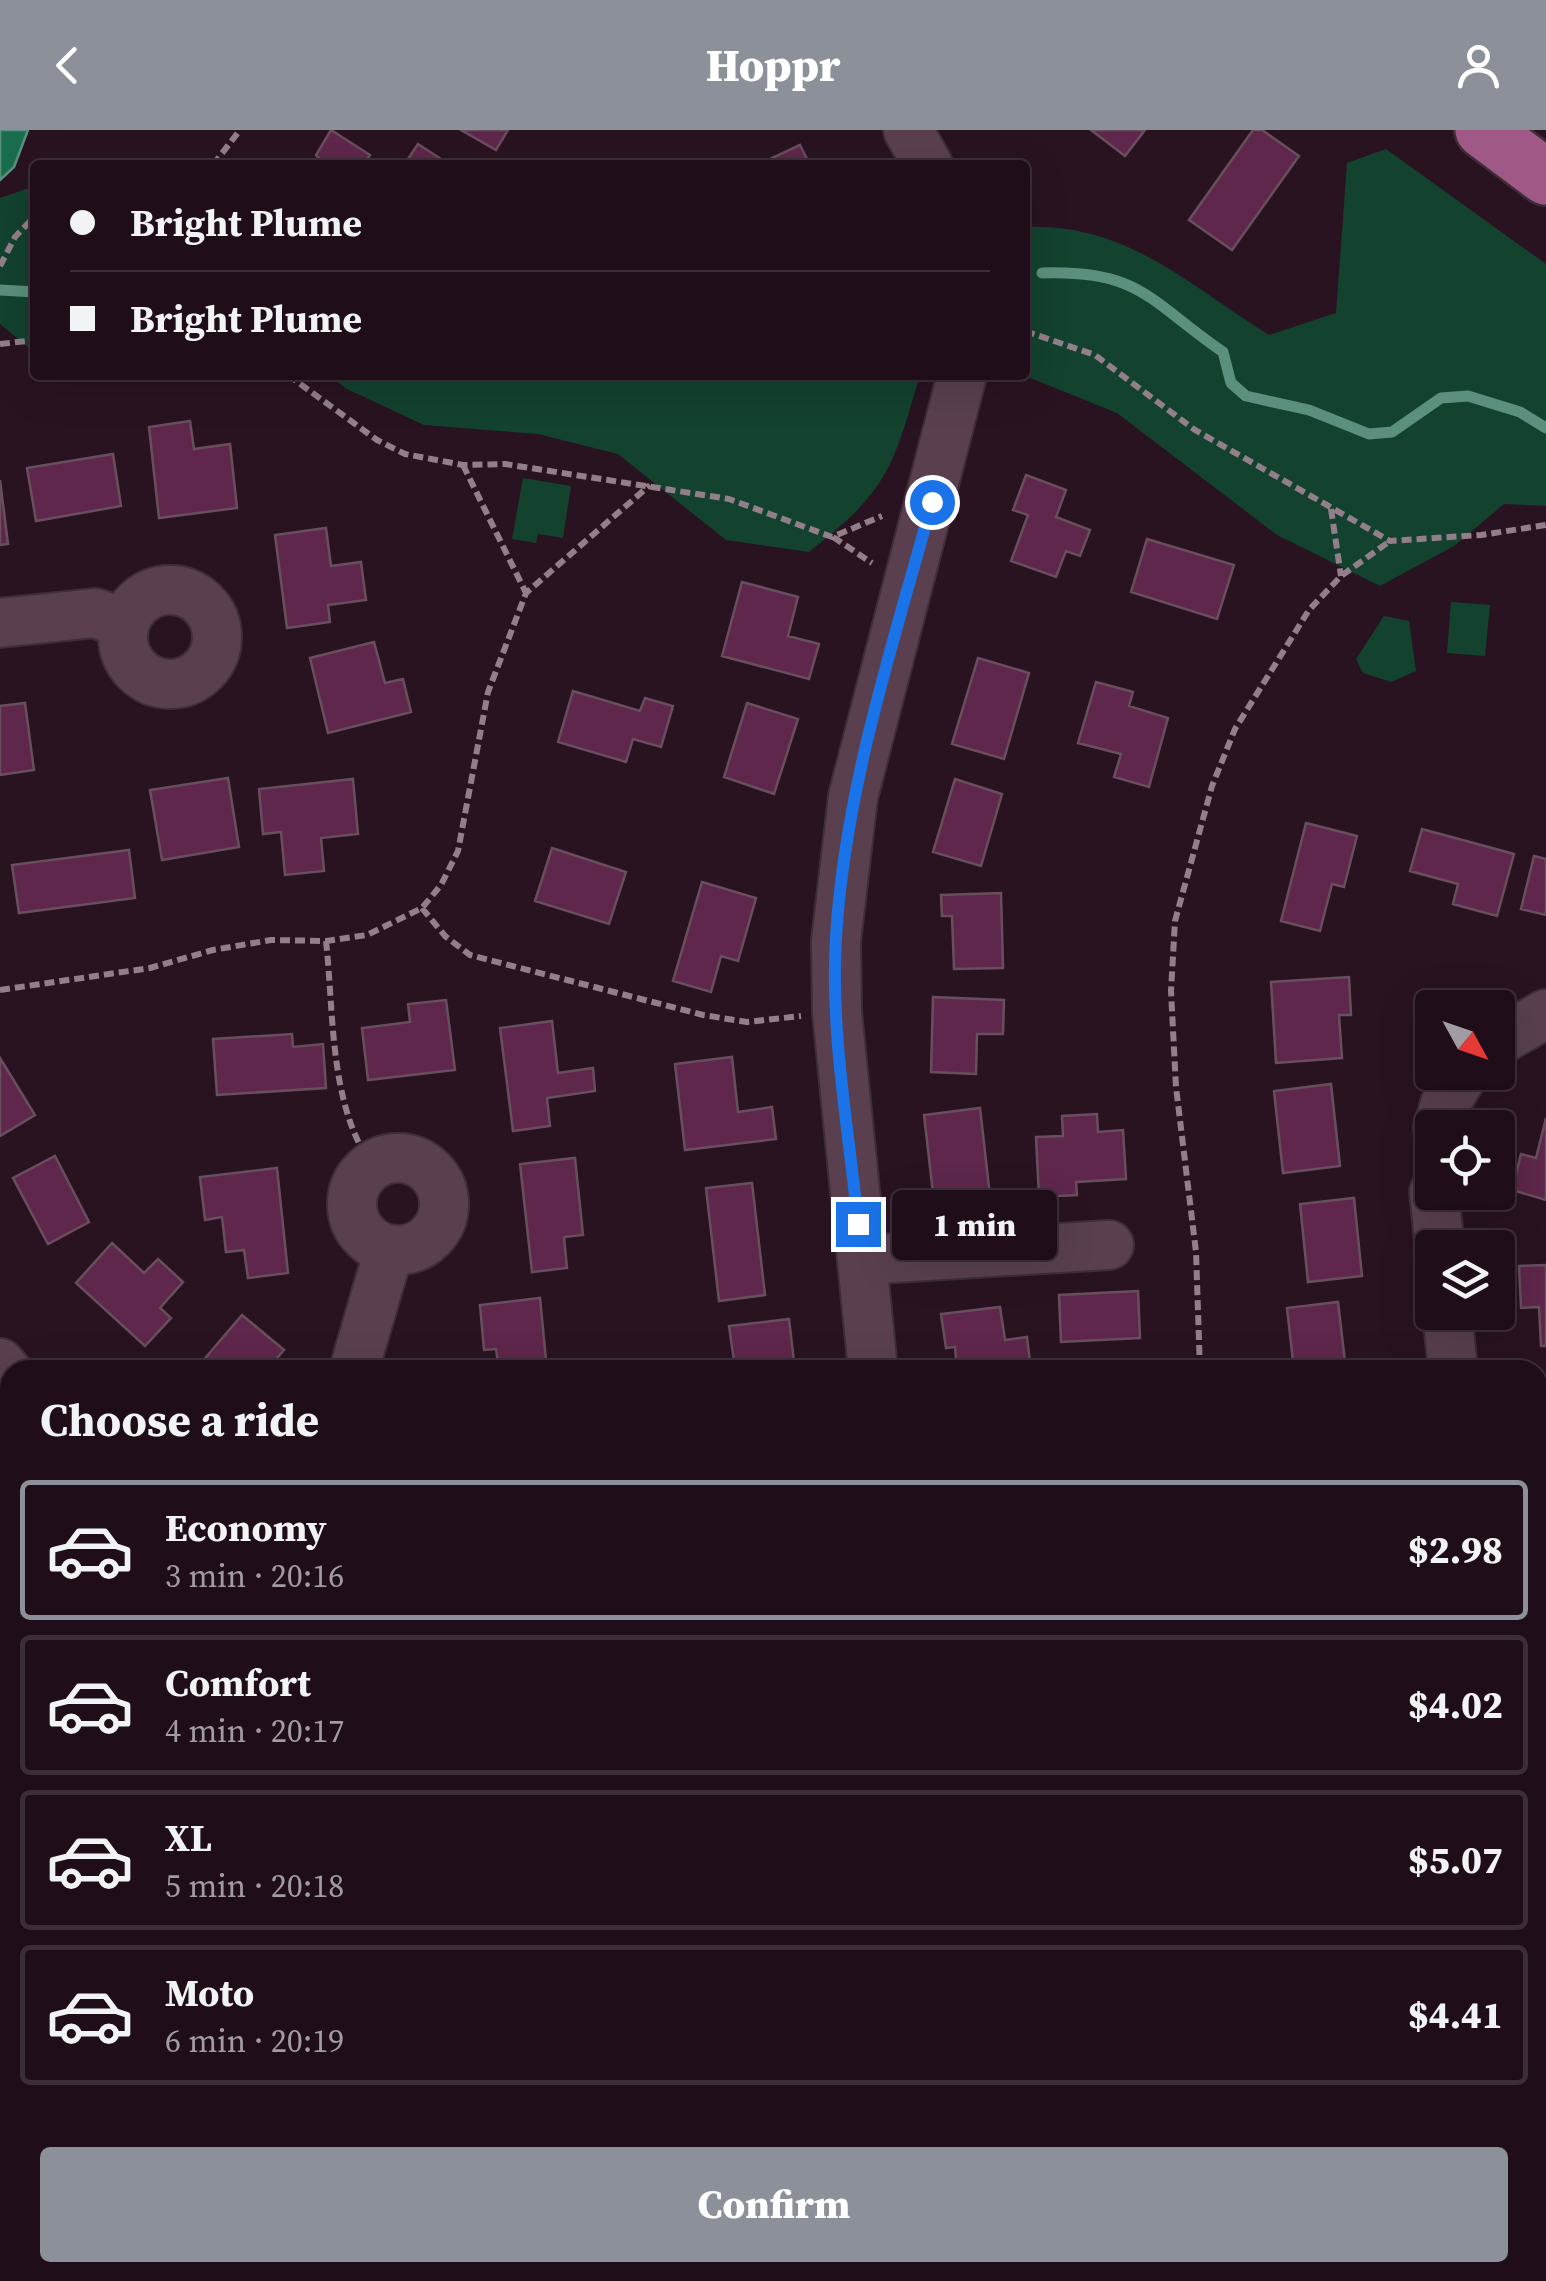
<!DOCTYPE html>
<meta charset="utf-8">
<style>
body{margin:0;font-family:"Source Serif 4",serif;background:#2c1c26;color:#f1f3f6;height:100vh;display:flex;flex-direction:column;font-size:38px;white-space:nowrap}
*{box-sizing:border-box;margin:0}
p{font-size:32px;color:#a19ca2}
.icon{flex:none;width:55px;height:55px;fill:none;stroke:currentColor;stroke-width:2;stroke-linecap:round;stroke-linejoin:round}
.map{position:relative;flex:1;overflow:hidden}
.drawer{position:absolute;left:0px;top:1230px;width:1548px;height:922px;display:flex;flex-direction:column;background:#1f0e19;border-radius:30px 30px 0 0;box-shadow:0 10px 40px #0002,0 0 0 2px #3c2e38}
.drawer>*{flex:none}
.banner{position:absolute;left:30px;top:30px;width:1000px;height:220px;border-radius:10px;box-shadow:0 10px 40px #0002,0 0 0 2px #3c2e38;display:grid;align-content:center;height:220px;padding:0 40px;background:#1f0e19}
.needle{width:65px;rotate:130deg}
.controls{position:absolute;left:1415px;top:860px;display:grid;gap:20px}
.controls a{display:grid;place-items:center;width:100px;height:100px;border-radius:10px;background:#1f0e19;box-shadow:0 10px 40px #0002,0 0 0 2px #3c2e38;font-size:50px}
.end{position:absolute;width:45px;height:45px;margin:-22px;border:12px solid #1a73e8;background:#fff;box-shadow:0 0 0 5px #fff}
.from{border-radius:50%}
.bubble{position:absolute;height:70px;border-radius:10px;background:#1f0e19;box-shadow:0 10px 40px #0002,0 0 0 2px #3c2e38;font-size:32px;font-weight:800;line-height:70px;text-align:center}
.banner b{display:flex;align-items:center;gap:35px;height:95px;font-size:38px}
.banner b+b{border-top:2px solid #3c2e38}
.banner i{width:25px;height:25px;background:#f1f3f6}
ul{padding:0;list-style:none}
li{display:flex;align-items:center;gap:30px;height:140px;margin:0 20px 15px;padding:0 20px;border:5px solid #3c2e38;border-radius:10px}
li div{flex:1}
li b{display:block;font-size:38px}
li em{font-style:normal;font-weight:800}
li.current{border-color:#8c9099}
li>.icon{width:90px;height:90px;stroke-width:1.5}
h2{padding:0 40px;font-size:45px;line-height:120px}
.cta{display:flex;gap:20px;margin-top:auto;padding:20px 40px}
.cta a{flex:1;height:115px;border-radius:10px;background:#8c9099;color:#fff;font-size:40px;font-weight:800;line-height:115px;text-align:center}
header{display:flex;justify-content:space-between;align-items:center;height:130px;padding:0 40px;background:#8c9099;color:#fff;font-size:45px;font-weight:800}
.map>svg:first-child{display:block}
.green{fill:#13422f}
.water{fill:#196e4e;stroke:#5a907d;stroke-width:2.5}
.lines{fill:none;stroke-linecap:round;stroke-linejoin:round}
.stream{stroke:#5a907d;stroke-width:11}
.building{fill:#5e274b;stroke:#694e5e;stroke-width:2.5}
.minor-casing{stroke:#3e2e38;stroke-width:52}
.major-casing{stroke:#3e2e38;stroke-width:60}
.path{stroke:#927f8a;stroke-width:6;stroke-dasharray:10 5;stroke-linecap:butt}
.minor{stroke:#5a404f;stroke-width:48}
.major{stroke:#a05986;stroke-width:55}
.route{stroke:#1a73e8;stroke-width:12}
</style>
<header><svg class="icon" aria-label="back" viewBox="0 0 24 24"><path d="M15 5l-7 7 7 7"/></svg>Hoppr<svg class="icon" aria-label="person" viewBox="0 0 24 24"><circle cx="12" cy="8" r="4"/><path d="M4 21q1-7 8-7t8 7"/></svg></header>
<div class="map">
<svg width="1546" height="2151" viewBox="0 0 1546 2151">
<rect width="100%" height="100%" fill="#291321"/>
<path class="green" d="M 1386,19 L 1546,134 L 1546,376 L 1504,374 L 1454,416 L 1380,456 L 1277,405 L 1117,283 L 1023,245 L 1025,97 C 1127,93 1187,154 1269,205 L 1336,183 L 1347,33 Z
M 35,56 L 35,223 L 0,194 L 0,68 Z
M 330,245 L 920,245 C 892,340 889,359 809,422 L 726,410 L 618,324 L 538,304 L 424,295 L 345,258 Z
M 523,348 L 571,356 L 563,408 L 538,404 L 536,413 L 512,409 Z
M 1451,472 L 1490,475 L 1485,526 L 1447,523 Z
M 1384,486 L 1409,491 L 1416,541 L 1391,552 L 1363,543 L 1356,529 Z
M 1546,1489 L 1546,2151 L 848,2151 L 849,2142 L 1538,2142 L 1538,1490 Z"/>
<path class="water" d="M 0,0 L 28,0 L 14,37 L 0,50 Z"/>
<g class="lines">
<path class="stream" d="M 1042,143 C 1140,140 1148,170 1223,222 L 1231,253 L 1246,266 L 1309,280 L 1369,304 L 1392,302 L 1441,268 L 1468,266 L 1520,282 L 1546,298
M 0,160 L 35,162"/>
</g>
<path class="building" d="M 331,0 L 370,25 L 363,35 L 325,35 L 316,25 Z
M 461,0 L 508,0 L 496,20 Z
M 1091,0 L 1145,0 L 1125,26 Z
M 1253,0 L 1262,0 L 1299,26 L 1232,120 L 1189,90 Z
M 418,14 L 450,35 L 404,35 Z
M 800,15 L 810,35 L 757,35 Z
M 190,291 L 194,319 L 230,314 L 237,378 L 159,388 L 149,297 Z
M 113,324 L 121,376 L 36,391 L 27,338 Z
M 1026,345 L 1066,360 L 1056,387 L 1090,400 L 1080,426 L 1066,421 L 1056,447 L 1011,431 L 1028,385 L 1013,380 Z
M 0,350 L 8,414 L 0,415 Z
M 326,398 L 331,436 L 361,432 L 366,470 L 328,475 L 330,492 L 287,498 L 275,405 Z
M 1147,409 L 1234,435 L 1217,489 L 1131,462 Z
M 742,452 L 798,467 L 788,506 L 819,514 L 809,549 L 722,526 Z
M 374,512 L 385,553 L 403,549 L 411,582 L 328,603 L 310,528 Z
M 978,528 L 1029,543 L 1004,629 L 952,614 Z
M 1096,552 L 1133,562 L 1129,576 L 1168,588 L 1149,657 L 1114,647 L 1121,624 L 1078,613 Z
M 573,561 L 640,581 L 645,568 L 673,576 L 661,617 L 633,609 L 626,632 L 558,612 Z
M 25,573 L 34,640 L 0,645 L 0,576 Z
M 747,573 L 798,589 L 774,664 L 724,647 Z
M 228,648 L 239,717 L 162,730 L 150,660 Z
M 353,649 L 358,704 L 321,708 L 324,741 L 285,745 L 281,702 L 263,704 L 259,659 Z
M 955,649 L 1002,664 L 981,736 L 933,722 Z
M 1306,693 L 1357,706 L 1344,757 L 1332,754 L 1320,801 L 1281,791 Z
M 1422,699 L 1514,724 L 1497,786 L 1453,774 L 1458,754 L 1410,741 Z
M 552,718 L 626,742 L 609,794 L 535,771 Z
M 129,720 L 135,768 L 19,783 L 12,735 Z
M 1534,726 L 1546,729 L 1546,785 L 1521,779 Z
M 702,752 L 756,768 L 738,831 L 721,826 L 711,862 L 673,851 Z
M 1001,763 L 1003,838 L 954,839 L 952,786 L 942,786 L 941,765 Z
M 1349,847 L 1351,885 L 1339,885 L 1342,928 L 1276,933 L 1271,852 Z
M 933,867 L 1004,870 L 1003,904 L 977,904 L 976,944 L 931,942 Z
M 446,870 L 455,940 L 368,950 L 362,898 L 410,892 L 408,874 Z
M 552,891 L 558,943 L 593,938 L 595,961 L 547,968 L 550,996 L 513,1001 L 500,898 Z
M 292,904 L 293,917 L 323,914 L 326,958 L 217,965 L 213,909 Z
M 732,927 L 738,982 L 772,977 L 776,1009 L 685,1020 L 675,934 Z
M 0,928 L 35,985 L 0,1006 Z
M 1331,954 L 1340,1036 L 1283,1043 L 1274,961 Z
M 980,978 L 990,1066 L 934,1072 L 924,985 Z
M 1097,984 L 1098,1002 L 1123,1000 L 1126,1049 L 1076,1052 L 1077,1065 L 1039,1067 L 1036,1007 L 1063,1006 L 1062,986 Z
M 1546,988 L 1546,1070 L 1512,1060 L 1521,1024 L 1536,1028 Z
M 55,1026 L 89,1092 L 48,1114 L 13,1048 Z
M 575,1028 L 583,1105 L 564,1107 L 567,1138 L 532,1142 L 520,1034 Z
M 277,1038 L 288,1143 L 248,1148 L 244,1120 L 226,1122 L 222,1087 L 205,1090 L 200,1047 Z
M 752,1053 L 765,1165 L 719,1171 L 706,1058 Z
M 1354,1068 L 1362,1146 L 1308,1152 L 1300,1074 Z
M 112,1113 L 144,1143 L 158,1129 L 183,1152 L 160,1178 L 171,1188 L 145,1216 L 76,1153 Z
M 1546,1135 L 1546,1216 L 1541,1216 L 1539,1177 L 1521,1178 L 1519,1136 Z
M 1138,1161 L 1140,1208 L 1061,1212 L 1059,1165 Z
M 540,1168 L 547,1240 L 499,1240 L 496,1219 L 484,1220 L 480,1175 Z
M 1338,1172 L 1346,1240 L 1294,1240 L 1287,1178 Z
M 1000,1177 L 1005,1210 L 1027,1207 L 1031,1240 L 957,1240 L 955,1217 L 946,1218 L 941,1184 Z
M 242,1185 L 284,1220 L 267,1240 L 195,1240 Z
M 789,1189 L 795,1240 L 698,1240 L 698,1235 L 734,1231 L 729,1196 Z
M 0,1384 L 10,1391 L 10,1436 L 0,1430 Z
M 646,2142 L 693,2142 L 692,2149 Z"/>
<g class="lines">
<defs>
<path id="minor" d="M 908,0 L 928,35
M123 507a47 47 0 1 1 94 0a47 47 0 1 1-94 0Z
M 0,493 L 95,483 L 125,494
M 1498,911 L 1546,884
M 1438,998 L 1445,974 L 1465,942
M352 1074a46 46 0 1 1 92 0a46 46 0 1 1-92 0Z
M 1434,1062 L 1440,1118
M 862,1130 L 1109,1115
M 1447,1182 L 1453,1240
M 0,1233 L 10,1245
M 354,1240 L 389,1120
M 873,1240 L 837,882 L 836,811 L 853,667 L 962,245
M 1538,1427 L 1546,1426
M 0,2023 L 10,2020
M 531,2151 L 533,2142"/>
<path id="major" d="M 1483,0 L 1546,47"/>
</defs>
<use href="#minor" class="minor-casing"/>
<use href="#major" class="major-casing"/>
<path class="path" d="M 213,35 L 240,0
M 0,136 L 15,107 L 35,86
M 1025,201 L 1095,225 L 1195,300 L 1390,411 L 1481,405 L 1546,395
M 0,214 L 35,210
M 288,245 L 377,310 L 405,324 L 463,335 L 505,334 L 729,369 L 832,407 L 882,386
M 463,335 L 526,463
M 1331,379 L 1341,446
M 833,407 L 872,433
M 422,778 L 445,806 L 470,825 L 703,885 L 747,892 L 801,886
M 326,811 C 334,883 329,975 372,1035
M 0,860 L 150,838 L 213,820 L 271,810 L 326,811 L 367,805 L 422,778 L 441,755 L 458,721 L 488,562 L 526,463 L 650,355
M 1200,1240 L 1196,1122 L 1176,957 L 1171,861 L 1175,791 L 1212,656 L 1235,599 L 1309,480 L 1341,446 L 1390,411
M 0,1809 L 10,1819
M 1110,2142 L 1152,2151"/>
<use href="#minor" class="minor"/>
<use href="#major" class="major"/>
</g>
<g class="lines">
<path class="route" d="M 858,1094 C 849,1000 830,902 836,807 C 845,658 893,515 932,372"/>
</g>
</svg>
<div class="controls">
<a><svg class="needle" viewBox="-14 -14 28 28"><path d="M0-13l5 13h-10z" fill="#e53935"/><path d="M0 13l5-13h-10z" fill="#a19ca2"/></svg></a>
<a><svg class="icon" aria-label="locate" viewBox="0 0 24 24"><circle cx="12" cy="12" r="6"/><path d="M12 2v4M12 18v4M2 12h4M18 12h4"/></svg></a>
<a><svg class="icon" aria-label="layers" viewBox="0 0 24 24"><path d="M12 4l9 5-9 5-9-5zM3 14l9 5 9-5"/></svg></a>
</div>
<i class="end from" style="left:932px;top:372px"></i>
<i class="end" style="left:858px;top:1094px"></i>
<div class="bubble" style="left:892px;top:1060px;width:165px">1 min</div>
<div class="banner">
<b><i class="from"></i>Bright Plume</b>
<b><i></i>Bright Plume</b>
</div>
<section class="drawer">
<h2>Choose a ride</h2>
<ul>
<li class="current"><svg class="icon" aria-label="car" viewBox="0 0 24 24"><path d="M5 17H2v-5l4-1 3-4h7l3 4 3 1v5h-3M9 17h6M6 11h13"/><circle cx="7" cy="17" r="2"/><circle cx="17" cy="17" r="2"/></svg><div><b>Economy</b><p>3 min · 20:16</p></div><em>$2.98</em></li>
<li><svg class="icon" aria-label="car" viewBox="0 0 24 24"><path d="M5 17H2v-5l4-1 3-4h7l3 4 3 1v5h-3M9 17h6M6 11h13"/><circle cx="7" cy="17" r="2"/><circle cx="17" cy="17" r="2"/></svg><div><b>Comfort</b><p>4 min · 20:17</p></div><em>$4.02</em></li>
<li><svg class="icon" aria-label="car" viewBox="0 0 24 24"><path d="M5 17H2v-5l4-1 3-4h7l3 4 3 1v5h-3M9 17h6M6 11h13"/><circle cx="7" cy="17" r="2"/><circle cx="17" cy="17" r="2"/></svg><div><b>XL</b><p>5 min · 20:18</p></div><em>$5.07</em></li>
<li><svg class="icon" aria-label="car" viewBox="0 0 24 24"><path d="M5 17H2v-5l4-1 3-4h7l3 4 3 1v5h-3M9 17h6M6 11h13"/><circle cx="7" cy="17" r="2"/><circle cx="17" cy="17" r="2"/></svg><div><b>Moto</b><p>6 min · 20:19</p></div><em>$4.41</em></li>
</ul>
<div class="cta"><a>Confirm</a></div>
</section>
</div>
